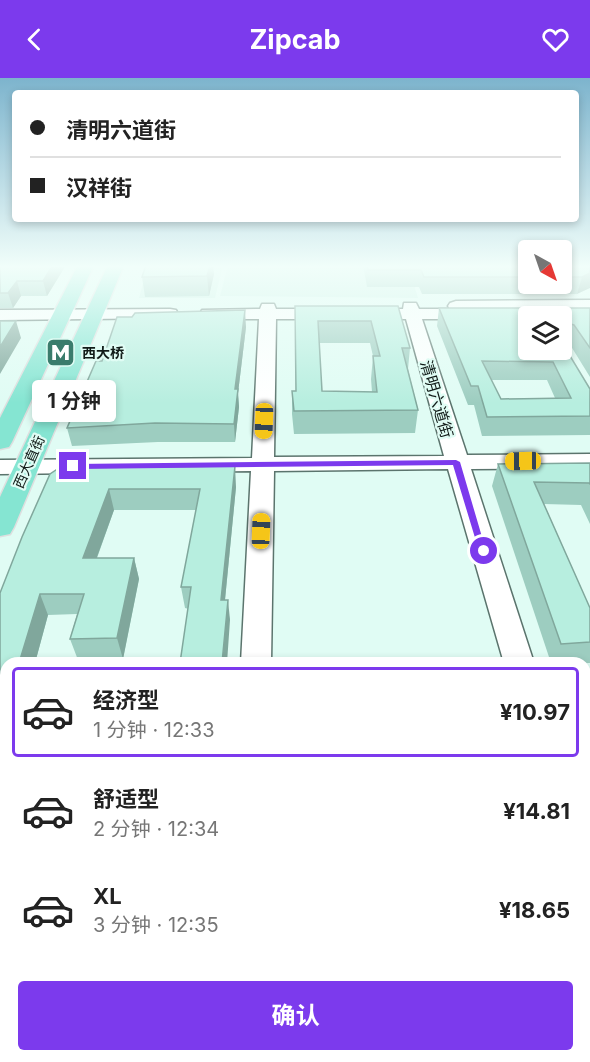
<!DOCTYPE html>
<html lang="zh">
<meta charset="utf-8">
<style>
body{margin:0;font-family:Inter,"Noto Sans SC",sans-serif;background:#f6f6f6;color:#222;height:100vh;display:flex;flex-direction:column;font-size:22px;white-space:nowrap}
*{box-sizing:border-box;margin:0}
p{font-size:20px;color:#767676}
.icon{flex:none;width:33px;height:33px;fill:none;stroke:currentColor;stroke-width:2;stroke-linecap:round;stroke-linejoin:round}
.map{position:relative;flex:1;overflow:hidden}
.sheet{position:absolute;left:0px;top:579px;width:591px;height:405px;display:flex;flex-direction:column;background:#fff;border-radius:18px 18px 0 0;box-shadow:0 3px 9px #0003}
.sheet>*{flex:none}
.guide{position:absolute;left:12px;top:12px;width:567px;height:132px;border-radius:6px;box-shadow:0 3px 9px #0003;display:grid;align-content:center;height:132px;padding:0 18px;background:#fff}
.needle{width:39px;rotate:140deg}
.buttons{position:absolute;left:518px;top:162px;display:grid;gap:12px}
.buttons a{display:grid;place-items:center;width:54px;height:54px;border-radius:6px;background:#fff;box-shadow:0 3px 9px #0003;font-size:30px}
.end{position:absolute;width:27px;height:27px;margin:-14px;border:8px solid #7c3aed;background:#fff;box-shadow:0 0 0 3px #fff}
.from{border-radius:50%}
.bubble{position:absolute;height:42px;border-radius:6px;background:#fff;box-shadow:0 3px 9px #0003;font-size:20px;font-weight:700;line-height:42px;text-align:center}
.car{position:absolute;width:18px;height:36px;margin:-18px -9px;border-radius:8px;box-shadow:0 0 4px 2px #0007;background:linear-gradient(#f5c518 24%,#345 0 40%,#f5c518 0 76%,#345 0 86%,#f5c518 0)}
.guide b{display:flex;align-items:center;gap:21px;height:57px;font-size:22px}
.guide b+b{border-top:2px solid #e0e0e0}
.guide i{width:15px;height:15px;background:#222}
ul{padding:10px 0 0;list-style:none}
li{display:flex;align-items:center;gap:18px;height:90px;margin:0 12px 9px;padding:0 6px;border:3px solid transparent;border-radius:6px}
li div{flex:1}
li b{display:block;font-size:22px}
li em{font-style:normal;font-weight:700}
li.active{border-color:#7c3aed}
li>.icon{width:54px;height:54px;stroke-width:1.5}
.cta{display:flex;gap:12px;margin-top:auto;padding:12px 18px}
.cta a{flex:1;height:69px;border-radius:6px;background:#7c3aed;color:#fff;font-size:24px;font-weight:700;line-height:69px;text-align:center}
header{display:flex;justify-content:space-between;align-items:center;height:78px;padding:0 18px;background:#7c3aed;color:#fff;font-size:27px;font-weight:700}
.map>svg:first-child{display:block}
.built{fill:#ccf1e6}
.green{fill:#b3d5cb}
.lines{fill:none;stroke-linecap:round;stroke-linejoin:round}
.secondary-casing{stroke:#5b746d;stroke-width:3}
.primary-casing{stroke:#dedfdf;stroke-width:3}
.secondary{fill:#fff;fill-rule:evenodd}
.primary{fill:#85e5d2;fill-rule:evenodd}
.wall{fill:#9dcdc0;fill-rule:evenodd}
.shaded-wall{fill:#80a79c}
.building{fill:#b7eedf;stroke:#80a79c;stroke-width:1.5;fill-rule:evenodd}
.route{fill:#7c3aed}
.labels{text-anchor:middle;stroke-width:4.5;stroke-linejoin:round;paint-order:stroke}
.far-poi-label{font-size:14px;font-weight:bold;fill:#111b18;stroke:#e0fcf4;text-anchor:start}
.far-street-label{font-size:14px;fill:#111b18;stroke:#e0fcf4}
.street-label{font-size:16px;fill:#111b18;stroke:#e0fcf4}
</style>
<header><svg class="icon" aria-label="back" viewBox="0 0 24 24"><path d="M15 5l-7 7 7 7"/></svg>Zipcab<svg class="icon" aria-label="heart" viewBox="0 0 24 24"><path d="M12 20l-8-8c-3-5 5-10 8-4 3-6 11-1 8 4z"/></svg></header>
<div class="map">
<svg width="590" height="984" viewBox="0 0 590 984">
<rect width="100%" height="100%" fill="#e0fcf4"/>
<path class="built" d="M 148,187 L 223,187 L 215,220 L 139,220 Z
M 228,187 L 408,187 L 418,220 L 220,218 Z"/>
<path class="green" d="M 590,909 L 590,984 L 438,984 L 450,978 L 585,978 L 585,911 Z"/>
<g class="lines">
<defs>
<path id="secondary" d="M 590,222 L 590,232 L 482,233 L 484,236 L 482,240 L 476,241 L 422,241 L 467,377 L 590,376 L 590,390 L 471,391 L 534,585 L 504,585 L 448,391 L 274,393 L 271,585 L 241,585 L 251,393 L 0,396 L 0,382 L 252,380 L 259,241 L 208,241 L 202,240 L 200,236 L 202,232 L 260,231 L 262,226 L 274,226 L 276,231 L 403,231 L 404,225 L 416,225 L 419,231 L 450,231 L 448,228 L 450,225 L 456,223 ZM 276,241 L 406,241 L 444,378 L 274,379 Z
M 170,231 L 176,232 L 178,236 L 176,240 L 0,242 L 0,232 Z
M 585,686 L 590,686 L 590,718 L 585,718 Z
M 0,697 L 6,697 L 6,731 L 0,731 Z
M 585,817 L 590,819 L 590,909 L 585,911 Z
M 215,978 L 261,978 L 260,984 L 214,984 Z
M 367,978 L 424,978 L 422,984 L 365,984 Z"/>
<path id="primary" d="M 78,187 L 94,187 L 12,364 L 9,369 L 0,371 L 0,340 Z
M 108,187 L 124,187 L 14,449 L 10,456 L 0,458 L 0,419 Z"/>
</defs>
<use href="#secondary" class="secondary-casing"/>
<use href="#primary" class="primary-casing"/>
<use href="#secondary" class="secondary"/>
<use href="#primary" class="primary"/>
</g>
<path class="wall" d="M 0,187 L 66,187 L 47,218 L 21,218 L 13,230 L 0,230 Z
M 363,187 L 528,187 L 528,206 L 561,206 L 561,187 L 590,187 L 577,216 L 422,216 L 419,209 L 367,209 Z
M 214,196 L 209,218 L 145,219 L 142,199 Z
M 295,228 L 398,228 L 410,270 L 408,291 L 418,332 L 415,355 L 294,356 L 292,336 L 292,313 L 296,313 ZM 319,265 L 370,265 L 373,278 L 371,301 L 372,314 L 322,313 Z
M 439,230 L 590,230 L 590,299 L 569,265 L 561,263 L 590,311 L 590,357 L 482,358 L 474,327 L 468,327 L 437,248 ZM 561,238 L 561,272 L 528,272 ZM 491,302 L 547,302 L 555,320 L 501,321 Z
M 246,249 L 238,315 L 239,329 L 235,364 L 158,364 L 72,368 L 67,350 L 102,283 Z
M 590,385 L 590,446 L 581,427 L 544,426 L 590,530 L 590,585 L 551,585 L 492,408 L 498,386 Z
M 50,396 L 236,409 L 225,522 L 230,542 L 185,530 L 181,509 L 196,432 L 114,432 L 97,480 L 134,480 L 139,501 L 123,581 L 78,582 L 70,561 L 77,536 L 48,537 L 35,585 L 6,585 L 6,693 L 0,693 L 0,515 Z
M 585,612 L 590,613 L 590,675 L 585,675 Z
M 0,736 L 6,736 L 6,817 L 0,817 Z
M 590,736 L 590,759 L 585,743 Z
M 264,978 L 354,978 L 312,984 L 264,984 Z"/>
<path class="shaded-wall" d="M 53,187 L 66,187 L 47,218 L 43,203 Z
M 210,187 L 213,187 L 214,196 L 209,218 L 207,198 Z
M 590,195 L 590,210 L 577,216 L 582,199 Z
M 17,203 L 21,218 L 13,230 L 8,215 Z
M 245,232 L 246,249 L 238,315 L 239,329 L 235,364 L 234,346 L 235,311 Z
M 16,243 L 21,260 L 0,296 L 0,269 Z
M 235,388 L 236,409 L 223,542 L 221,522 Z
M 109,411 L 114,432 L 89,501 L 83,480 Z
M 134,480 L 139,501 L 123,581 L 117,560 Z
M 40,516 L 48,537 L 35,585 L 19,585 Z
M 228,522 L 230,542 L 227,585 L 222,585 Z
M 70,978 L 84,978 L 83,984 L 69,984 Z
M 178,978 L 187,978 L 186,984 L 178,984 Z"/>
<path class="building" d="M 0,187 L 53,187 L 43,203 L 17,203 L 8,215 L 0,215 Z
M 146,187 L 210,187 L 207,198 L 142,199 Z
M 367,187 L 528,187 L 528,199 L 424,199 L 421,192 L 368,192 Z
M 561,187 L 590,187 L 590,195 L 582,199 L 561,199 Z
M 295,228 L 398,228 L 410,270 L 402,270 L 418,332 L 294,333 L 292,313 L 296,313 ZM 318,243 L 371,243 L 380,278 L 373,278 L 377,314 L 322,313 Z
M 439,230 L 590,230 L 590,270 L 574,247 L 567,245 L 564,252 L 561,252 L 561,238 L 528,238 L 528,272 L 561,272 L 561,263 L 590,311 L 590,338 L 487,339 L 478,308 L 471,308 ZM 482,283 L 553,284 L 571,320 L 501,321 Z
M 245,232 L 235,311 L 238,311 L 234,346 L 155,345 L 67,350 L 96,283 L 102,283 L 117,239 L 132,239 L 135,235 Z
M 0,243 L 16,243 L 0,269 Z
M 590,385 L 590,406 L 589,405 L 534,404 L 590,530 L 590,564 L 561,566 L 498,386 Z
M 235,388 L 221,522 L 228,522 L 222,585 L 180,585 L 191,509 L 181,509 L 200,411 L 109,411 L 83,480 L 134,480 L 117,560 L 70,561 L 84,516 L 40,516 L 19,585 L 6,585 L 6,673 L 0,674 L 0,515 L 22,459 L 50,396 L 59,390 Z
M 585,612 L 590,613 L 590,641 L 585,627 Z
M 0,736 L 6,736 L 6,797 L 0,797 Z
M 6,877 L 6,978 L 70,978 L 69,984 L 0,984 L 0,879 Z
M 94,978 L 178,978 L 178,984 L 93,984 Z"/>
<linearGradient id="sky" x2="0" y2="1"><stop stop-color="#7db4cd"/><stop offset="0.58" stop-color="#f1fefa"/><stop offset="1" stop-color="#f1fefa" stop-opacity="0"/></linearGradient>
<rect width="590" height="325" fill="url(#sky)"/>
<path class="route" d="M 456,382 L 460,384 L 487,476 L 479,473 L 453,387 L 73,391 L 69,388 L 73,386 Z"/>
<defs>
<symbol id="metro-square" viewBox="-11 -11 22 22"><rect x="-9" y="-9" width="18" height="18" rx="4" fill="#3a7c6c" stroke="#e0fcf4"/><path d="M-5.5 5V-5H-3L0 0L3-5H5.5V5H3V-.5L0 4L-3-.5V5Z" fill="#fff"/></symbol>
</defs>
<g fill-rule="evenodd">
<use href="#metro-square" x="44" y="258" width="33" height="33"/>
</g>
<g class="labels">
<g class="far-poi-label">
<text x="82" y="280">西大桥</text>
</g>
<g class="far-street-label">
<text transform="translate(29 384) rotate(-66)" y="5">西大直街</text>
</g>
<g class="street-label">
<text transform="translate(437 321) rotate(74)" y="6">清明六道街</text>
</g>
</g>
</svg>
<div class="buttons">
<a><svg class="needle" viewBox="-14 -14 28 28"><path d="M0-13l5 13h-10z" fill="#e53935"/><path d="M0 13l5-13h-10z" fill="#767676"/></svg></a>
<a><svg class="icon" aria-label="layers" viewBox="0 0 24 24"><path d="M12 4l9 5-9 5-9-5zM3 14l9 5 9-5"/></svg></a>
</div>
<i class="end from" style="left:484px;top:473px"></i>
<i class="end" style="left:73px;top:388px"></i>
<div class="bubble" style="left:32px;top:302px;width:84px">1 分钟</div>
<i class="car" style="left:264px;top:343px;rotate:182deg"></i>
<i class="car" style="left:523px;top:383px;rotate:269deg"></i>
<i class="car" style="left:261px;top:453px;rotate:2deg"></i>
<div class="guide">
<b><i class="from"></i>清明六道街</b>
<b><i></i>汉祥街</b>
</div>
<section class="sheet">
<ul>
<li class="active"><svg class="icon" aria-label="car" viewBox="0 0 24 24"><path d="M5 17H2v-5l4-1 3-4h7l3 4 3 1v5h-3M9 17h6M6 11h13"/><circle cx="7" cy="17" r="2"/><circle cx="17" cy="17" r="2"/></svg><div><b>经济型</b><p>1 分钟 · 12:33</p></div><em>¥10.97</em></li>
<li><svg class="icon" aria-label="car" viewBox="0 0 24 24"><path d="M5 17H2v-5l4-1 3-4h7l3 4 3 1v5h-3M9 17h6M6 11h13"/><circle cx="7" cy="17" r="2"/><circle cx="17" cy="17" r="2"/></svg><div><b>舒适型</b><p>2 分钟 · 12:34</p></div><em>¥14.81</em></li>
<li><svg class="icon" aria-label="car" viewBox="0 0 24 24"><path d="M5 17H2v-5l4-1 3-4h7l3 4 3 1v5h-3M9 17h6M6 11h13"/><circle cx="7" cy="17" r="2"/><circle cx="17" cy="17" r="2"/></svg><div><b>XL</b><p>3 分钟 · 12:35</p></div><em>¥18.65</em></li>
</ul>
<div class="cta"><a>确认</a></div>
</section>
</div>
